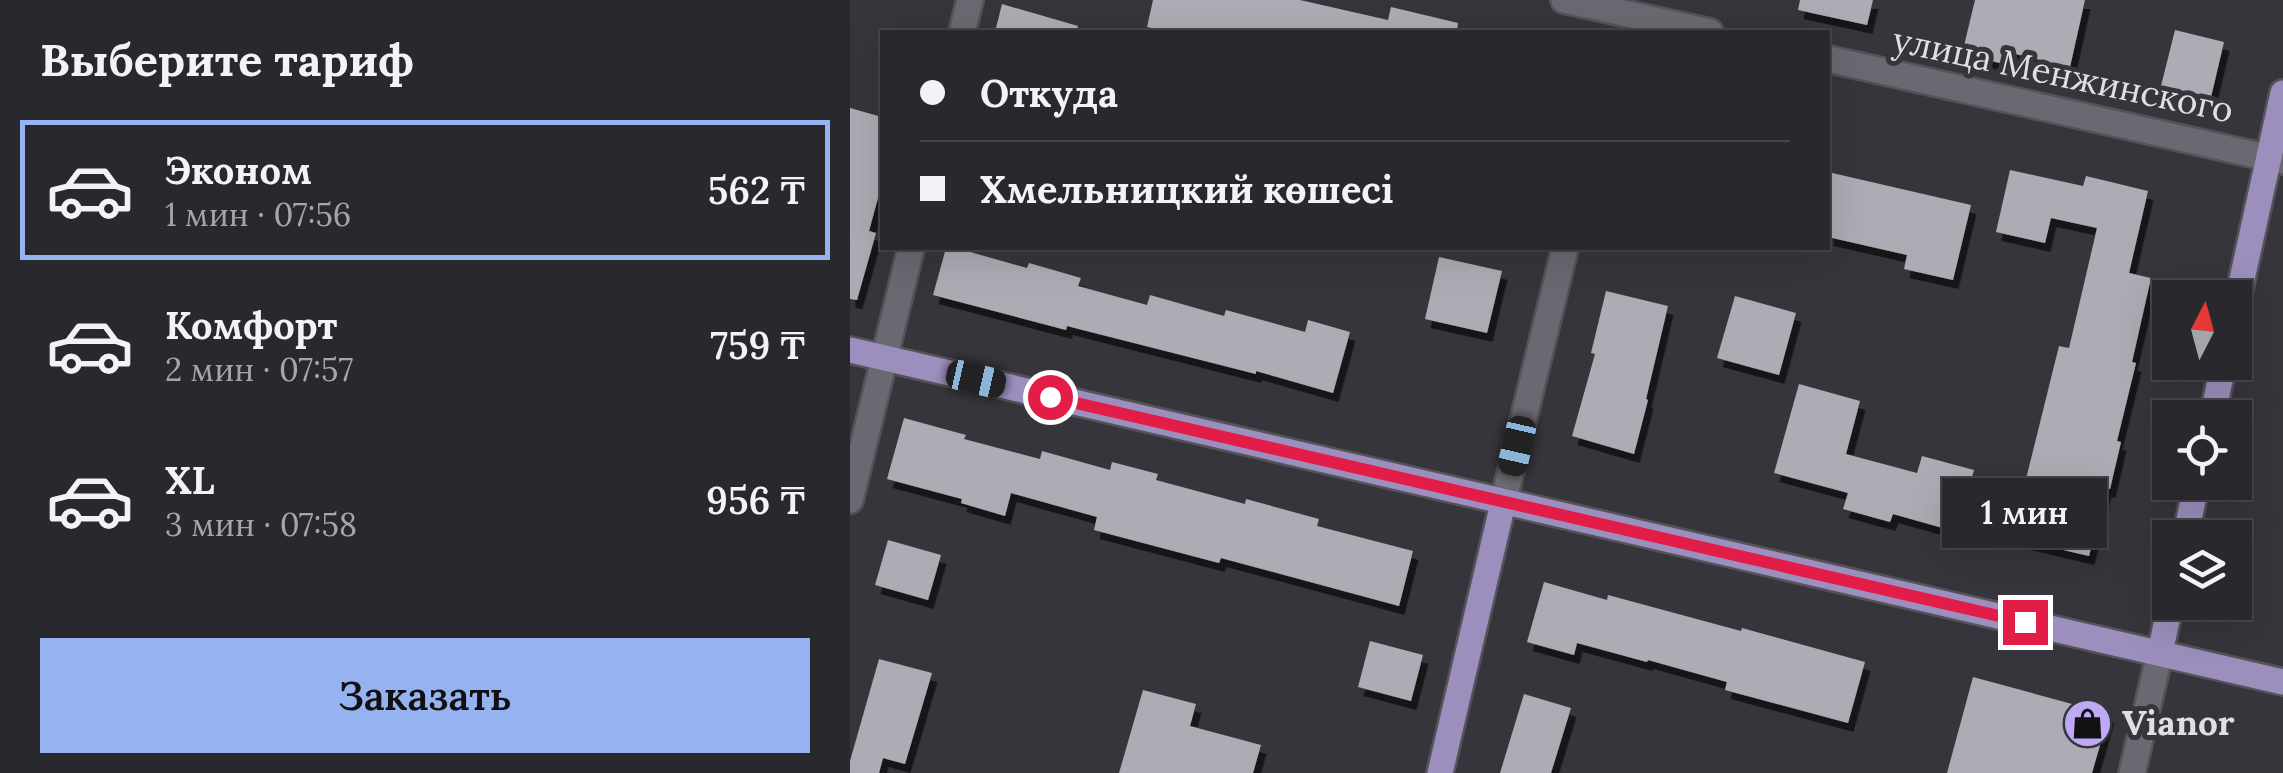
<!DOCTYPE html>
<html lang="ru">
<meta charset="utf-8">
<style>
body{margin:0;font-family:Lora,serif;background:#313035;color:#f1f3f6;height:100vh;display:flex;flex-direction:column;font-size:38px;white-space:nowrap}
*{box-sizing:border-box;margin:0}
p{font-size:32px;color:#a5a6aa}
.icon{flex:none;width:55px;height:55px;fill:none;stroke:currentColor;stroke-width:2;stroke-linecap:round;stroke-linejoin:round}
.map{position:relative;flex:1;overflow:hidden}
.panel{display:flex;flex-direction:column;background:#29282d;width:850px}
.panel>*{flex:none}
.banner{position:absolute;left:30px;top:30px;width:950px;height:220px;border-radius:0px;box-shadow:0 10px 40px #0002,0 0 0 2px #454449;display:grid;align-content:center;height:220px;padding:0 40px;background:#29282d}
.needle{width:65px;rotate:6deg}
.fabs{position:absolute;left:1302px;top:280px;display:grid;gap:20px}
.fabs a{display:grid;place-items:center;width:100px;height:100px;border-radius:0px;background:#29282d;box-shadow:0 10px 40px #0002,0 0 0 2px #454449;font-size:50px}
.end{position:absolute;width:45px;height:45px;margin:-22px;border:12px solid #e11d48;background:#fff;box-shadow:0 0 0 5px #fff}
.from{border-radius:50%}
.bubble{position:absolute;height:70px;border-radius:0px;background:#29282d;box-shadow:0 10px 40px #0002,0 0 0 2px #454449;font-size:32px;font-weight:600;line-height:70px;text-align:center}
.car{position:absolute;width:30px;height:60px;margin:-30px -15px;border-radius:12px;box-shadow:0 0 8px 2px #0007;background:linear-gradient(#222 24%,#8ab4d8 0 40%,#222 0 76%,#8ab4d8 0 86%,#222 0)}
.banner b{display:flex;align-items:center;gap:35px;height:95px;font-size:38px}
.banner b+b{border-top:2px solid #454449}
.banner i{width:25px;height:25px;background:#f1f3f6}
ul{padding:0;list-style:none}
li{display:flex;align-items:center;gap:30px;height:140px;margin:0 20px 15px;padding:0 20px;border:5px solid transparent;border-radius:0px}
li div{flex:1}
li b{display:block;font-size:38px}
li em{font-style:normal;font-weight:600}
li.on{border-color:#95b2f1}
li>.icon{width:90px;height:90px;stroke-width:1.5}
h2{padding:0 40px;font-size:45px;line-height:120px}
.cta{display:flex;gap:20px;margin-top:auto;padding:20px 40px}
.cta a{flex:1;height:115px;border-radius:0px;background:#95b2f1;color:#111;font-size:40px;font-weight:600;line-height:115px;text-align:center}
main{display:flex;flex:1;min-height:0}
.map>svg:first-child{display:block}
.building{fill:#adabb3;filter:url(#shadow)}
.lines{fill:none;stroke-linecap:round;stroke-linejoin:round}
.minor-casing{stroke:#545359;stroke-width:30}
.major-casing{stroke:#545359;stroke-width:30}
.minor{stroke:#6a6870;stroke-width:25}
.major{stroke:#9c8fbd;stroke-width:25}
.route{stroke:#e11d48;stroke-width:12}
.labels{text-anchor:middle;stroke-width:10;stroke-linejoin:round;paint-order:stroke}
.street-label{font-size:35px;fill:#e0dfe4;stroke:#37353c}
.poi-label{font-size:35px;font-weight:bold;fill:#e0dfe4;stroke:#37353c;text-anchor:start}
</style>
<main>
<section class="panel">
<h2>Выберите тариф</h2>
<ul>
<li class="on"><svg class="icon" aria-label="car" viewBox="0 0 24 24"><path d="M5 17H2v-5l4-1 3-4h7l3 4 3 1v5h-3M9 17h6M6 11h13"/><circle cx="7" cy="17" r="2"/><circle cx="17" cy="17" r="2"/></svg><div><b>Эконом</b><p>1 мин · 07:56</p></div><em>562 ₸</em></li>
<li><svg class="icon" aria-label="car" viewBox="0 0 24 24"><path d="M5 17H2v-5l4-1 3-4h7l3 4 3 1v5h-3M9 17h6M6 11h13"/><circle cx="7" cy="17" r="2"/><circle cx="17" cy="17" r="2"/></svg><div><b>Комфорт</b><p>2 мин · 07:57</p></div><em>759 ₸</em></li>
<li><svg class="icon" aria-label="car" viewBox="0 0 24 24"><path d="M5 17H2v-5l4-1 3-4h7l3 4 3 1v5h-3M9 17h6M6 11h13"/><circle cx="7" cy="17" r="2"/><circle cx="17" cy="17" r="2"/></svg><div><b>XL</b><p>3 мин · 07:58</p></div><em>956 ₸</em></li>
</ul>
<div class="cta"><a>Заказать</a></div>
</section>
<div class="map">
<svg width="1433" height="773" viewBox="0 0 1433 773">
<defs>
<filter id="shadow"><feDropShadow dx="5.5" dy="9" stdDeviation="0" flood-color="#0009"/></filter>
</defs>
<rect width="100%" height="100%" fill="#37353c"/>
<path class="building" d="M 303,0 L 450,0 L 538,20 L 541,7 L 608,23 L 607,32 L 321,32 L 297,27 Z
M 950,0 L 1023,0 L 1017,25 L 948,10 Z
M 1125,0 L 1235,0 L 1220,67 L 1157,52 L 1154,64 L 1112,54 Z
M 152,4 L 228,26 L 227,32 L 145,32 Z
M 1325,30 L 1374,42 L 1361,97 L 1311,86 Z
M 0,108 L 32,117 L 32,183 L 19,231 L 26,233 L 7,300 L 0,299 Z
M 1160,170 L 1233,186 L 1236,176 L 1298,191 L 1279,273 L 1301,278 L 1282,362 L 1286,363 L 1267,441 L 1271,442 L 1260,489 L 1256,488 L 1239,556 L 1153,536 L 1164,489 L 1173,491 L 1209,346 L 1219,348 L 1247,228 L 1201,218 L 1195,243 L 1146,232 Z
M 978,172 L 1121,205 L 1103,280 L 1054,269 L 1057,255 L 978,237 Z
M 96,248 L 106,248 L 177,268 L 179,263 L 231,278 L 228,286 L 297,305 L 300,295 L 374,316 L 376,310 L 455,332 L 458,320 L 500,332 L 483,393 L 406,371 L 406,374 L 217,326 L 216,330 L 83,295 Z
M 589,257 L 652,271 L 637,333 L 575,319 Z
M 756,291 L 818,306 L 796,399 L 798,400 L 784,454 L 722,436 L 745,354 L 741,353 Z
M 885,296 L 946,313 L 929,375 L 867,358 Z
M 949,384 L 1010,401 L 996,454 L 1067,473 L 1072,456 L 1124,470 L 1107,532 L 1043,514 L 1040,522 L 993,509 L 998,493 L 924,473 Z
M 54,418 L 116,435 L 114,439 L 190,459 L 192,451 L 260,470 L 262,462 L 308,474 L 306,480 L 395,504 L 396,499 L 469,519 L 467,526 L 563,551 L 549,606 L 371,558 L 369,563 L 244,530 L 247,517 L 161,493 L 155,516 L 111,503 L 112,499 L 37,479 Z
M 38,540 L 91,555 L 78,600 L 25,585 Z
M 694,582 L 757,600 L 758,595 L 891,631 L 892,628 L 1015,662 L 998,723 L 875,690 L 877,682 L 798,660 L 797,662 L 727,643 L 724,655 L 677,642 Z
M 520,641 L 573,655 L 561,701 L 508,687 Z
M 29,659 L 82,673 L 55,764 L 33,758 L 29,773 L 0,773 L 0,761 Z
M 1123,677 L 1259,714 L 1242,773 L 1097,773 Z
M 293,690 L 346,704 L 340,726 L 411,745 L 403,773 L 269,773 Z
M 674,694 L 721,708 L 701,773 L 650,773 Z"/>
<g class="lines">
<defs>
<path id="minor" d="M 714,0 L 860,32
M 112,32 L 120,0
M 978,59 L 1433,161
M 0,500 L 61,248
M 653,503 L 715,248
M 1282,773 L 1310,653"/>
<path id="major" d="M 1385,311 L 1433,93
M 0,350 L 1433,682
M 1362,418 L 1374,362
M 1335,538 L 1347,482
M 1310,653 L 1321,602
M 590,773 L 653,503"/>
</defs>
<use href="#minor" class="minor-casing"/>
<use href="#major" class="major-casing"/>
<use href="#minor" class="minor"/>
<use href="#major" class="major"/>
</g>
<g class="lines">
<path class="route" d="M 200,397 L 1175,622"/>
</g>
<defs>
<symbol id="shop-disc" viewBox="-11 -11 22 22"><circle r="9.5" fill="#bfa9f4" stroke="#37353c"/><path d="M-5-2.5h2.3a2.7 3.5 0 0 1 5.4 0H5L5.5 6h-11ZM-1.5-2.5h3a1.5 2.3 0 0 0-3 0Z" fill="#111"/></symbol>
</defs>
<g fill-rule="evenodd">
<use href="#shop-disc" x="1210" y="696" width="55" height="55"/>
</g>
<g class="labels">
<g class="street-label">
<text transform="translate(1213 75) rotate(12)" y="12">улица Менжинского</text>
</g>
<g class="poi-label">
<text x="1272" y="735">Vianor</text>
</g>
</g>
</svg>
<div class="fabs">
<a><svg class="needle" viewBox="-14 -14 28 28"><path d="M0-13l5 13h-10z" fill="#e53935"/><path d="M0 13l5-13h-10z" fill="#a5a6aa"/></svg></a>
<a><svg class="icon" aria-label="locate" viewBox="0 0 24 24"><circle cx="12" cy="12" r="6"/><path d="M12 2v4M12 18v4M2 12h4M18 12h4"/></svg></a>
<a><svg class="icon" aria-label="layers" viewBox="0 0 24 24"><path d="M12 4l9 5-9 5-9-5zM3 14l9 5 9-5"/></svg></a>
</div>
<i class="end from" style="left:200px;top:397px"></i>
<i class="end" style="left:1175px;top:622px"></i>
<div class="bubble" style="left:1092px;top:478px;width:165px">1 мин</div>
<i class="car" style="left:126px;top:379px;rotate:103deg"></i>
<i class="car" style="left:667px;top:446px;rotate:193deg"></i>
<div class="banner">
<b><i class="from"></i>Откуда</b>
<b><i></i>Хмельницкий көшесі</b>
</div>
</div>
</main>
